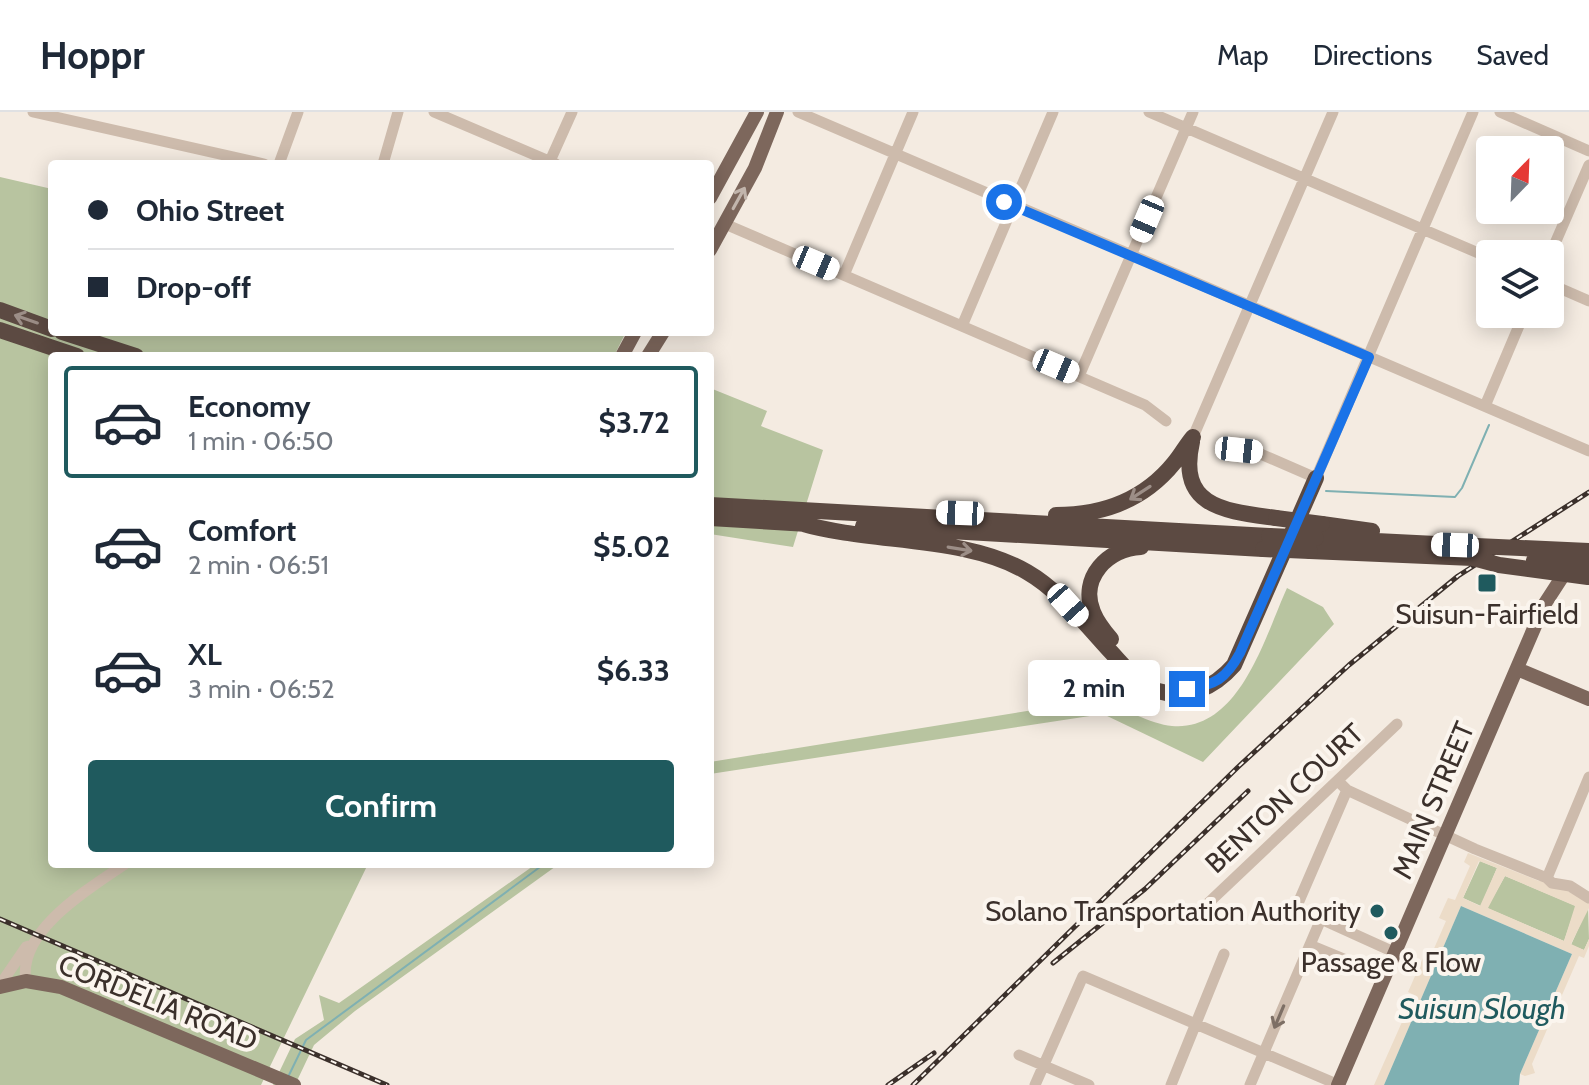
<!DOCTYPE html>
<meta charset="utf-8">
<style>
body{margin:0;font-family:Cabin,sans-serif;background:#f2f2f3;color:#1f2937;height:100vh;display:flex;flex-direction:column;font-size:30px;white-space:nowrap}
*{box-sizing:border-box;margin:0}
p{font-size:26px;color:#747a83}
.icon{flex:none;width:44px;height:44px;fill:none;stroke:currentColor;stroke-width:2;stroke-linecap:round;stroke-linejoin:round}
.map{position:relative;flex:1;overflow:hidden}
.side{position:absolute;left:48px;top:240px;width:666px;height:516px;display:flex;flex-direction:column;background:#fff;border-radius:8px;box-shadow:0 4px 20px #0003}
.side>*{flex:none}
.banner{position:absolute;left:48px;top:48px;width:666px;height:176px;border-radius:8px;box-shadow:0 4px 20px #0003;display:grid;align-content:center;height:176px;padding:0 40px;background:#fff}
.needle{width:52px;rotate:23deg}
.controls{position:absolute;left:1476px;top:24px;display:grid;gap:16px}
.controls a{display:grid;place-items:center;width:88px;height:88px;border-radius:8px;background:#fff;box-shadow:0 4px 20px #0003;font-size:40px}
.end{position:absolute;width:36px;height:36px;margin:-18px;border:10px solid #1a73e8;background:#fff;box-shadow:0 0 0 4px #fff}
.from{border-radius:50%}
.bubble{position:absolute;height:56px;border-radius:8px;background:#fff;box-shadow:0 4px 20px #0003;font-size:26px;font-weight:700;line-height:56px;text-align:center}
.car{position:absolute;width:24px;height:48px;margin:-24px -12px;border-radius:10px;box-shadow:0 0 6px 2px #0007;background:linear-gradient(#fff 24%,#345 0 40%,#fff 0 76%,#345 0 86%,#fff 0)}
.banner b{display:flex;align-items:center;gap:28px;height:76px;font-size:30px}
.banner b+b{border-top:2px solid #e0e1e3}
.banner i{width:20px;height:20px;background:#1f2937}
ul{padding:14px 0 0;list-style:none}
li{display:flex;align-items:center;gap:24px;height:112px;margin:0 16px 12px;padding:0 24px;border:4px solid transparent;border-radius:8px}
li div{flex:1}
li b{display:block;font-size:30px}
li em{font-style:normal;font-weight:700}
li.selected{border-color:#1f5a5e}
li>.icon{width:72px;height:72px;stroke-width:1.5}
.action{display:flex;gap:16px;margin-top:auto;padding:16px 40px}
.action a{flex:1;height:92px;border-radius:8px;background:#1f5a5e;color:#fff;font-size:32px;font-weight:700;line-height:92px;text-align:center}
header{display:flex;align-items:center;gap:48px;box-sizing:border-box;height:112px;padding:0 40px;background:#fff;border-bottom:2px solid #e0e1e3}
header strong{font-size:38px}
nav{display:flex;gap:44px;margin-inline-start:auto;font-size:28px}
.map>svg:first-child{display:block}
.green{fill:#b8c4a0}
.plaza{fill:#ecdcc8;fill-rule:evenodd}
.water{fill:#7fb0b2}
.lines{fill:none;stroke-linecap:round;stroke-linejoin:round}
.stream{stroke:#7fb0b2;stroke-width:2}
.minor{stroke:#cdbbac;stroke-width:11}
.major{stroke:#7d675c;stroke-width:14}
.highway{stroke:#5c4a42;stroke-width:16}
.rail-casing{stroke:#3b302b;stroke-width:5}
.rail{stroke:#fbf5ee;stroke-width:2;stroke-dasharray:6;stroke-linecap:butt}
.highway-bridge{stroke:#5c4a42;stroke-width:16}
.oneway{stroke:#c2b5ac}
.oneway2{stroke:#9c8e87}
.oneway3{stroke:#7d6f65}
.route{stroke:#1a73e8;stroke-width:10}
.poi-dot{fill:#1f5a5e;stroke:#fbf5ee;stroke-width:3}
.labels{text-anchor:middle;stroke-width:8;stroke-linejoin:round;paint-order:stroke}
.poi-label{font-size:28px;fill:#3b302b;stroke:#fbf5ee}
.street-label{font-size:28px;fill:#3b302b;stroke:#fbf5ee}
.water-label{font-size:30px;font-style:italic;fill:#1f5a5e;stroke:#fbf5ee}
</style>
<header>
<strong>Hoppr</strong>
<nav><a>Map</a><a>Directions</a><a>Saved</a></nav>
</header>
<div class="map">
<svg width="1589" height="973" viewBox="0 0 1589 973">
<rect width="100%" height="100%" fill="#f4ebe1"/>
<path class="green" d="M 0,65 L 52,77 L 52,220 L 626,220 L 614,244 L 52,244 L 52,752 L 368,752 L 261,973 L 0,973 Z
M 710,276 L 767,299 L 761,314 L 823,338 L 793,435 L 710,422 Z
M 1287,476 L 1323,495 L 1334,512 L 1203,650 L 1103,602 L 710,662 L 710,650 L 1102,587 C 1121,596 1151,612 1172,614 C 1240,620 1265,524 1287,476 Z
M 1480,749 L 1497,756 L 1481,794 L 1463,786 Z
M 536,752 L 559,752 L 355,899 L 314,933 L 295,973 L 273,973 L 295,927 L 324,908 L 319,883 L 339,891 Z
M 1505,764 L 1576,794 L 1564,829 L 1487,796 Z
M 1588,795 L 1589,827 L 1584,838 L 1571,833 Z"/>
<path class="plaza" d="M 1468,741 L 1539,769 L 1545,768 L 1589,789 L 1589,796 L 1571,832 L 1584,838 L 1589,827 L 1589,834 L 1584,846 L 1579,844 L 1532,952 L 1535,961 L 1525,964 L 1520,962 L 1572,842 L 1461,794 L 1384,973 L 1374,973 L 1414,883 L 1408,880 L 1423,846 L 1429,848 L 1446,809 L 1439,806 L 1448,786 L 1455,788 L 1470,754 L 1464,750 ZM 1479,749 L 1497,756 L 1480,794 L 1463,786 ZM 1505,764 L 1575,794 L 1564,829 L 1488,796 Z"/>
<path class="water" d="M 1461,794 L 1572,842 L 1520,962 L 1519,973 L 1384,973 Z"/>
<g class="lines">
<path class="stream" d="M 1326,379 L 1455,385 L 1462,376 L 1489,313
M 289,963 L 306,928 L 544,752"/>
<path class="minor" d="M 33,0 L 264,52
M 434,0 L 556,52
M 798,0 L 1589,339
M 1149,0 L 1490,146
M 1500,0 L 1589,39
M 550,49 L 572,0
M 279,52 L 298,0
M 383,52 L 398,0
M 725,112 L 1145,293 L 1166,309
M 1550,143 L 1589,53
M 844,163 L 913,0
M 1550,172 L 1589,189
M 962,214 L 1053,0
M 1079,264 L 1193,0
M 1485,294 L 1524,202
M 1193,325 L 1333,0
M 1239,338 L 1256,340 L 1316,366 L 1473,0
M 1338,669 L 1347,678 L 1475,737 L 1547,766 L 1552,771 L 1570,774 L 1589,786
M 1547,766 L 1589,665
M 1299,789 L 1347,678
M 1203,796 L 1397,612
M 1310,833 L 1385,864
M 26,869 C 17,819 90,776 125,752
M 0,873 L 26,835 L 29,834
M 1019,943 L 1089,973
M 1035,973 L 1083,864 L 1339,973
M 1171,973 L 1224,842
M 1250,973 L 1321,807 L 1396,841"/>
<path class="major" d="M 710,86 L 757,0
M 710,138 L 755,56 L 777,0
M 622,244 L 635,220
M 648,244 L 663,220
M 1517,557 L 1589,587
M 0,875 L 26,869 L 61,875 L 294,973
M 1338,973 L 1544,493 L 1568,456"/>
<path class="highway" d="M 0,198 L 52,217
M 0,218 L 77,244
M 62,220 L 136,244
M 1192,330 C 1177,396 1226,399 1276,406
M 710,393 L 1269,424
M 1056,403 C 1103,403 1144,388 1174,351 C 1181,343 1186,333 1193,325
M 710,406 L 808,412
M 800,411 C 871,432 964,423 1027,460 C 1060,479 1085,512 1111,540 C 1125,555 1138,572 1158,579 C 1187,588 1214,576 1234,553 L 1316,366
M 1322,412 L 1372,419
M 863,414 L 1263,437
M 1316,426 L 1476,434
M 1310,439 L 1473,446
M 1111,527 C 1104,519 1097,510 1093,500 C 1079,466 1108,436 1141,435"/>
<defs>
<path id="rail" d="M 0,807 L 387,973
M 1053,851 L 1145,777 L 1248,679
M 888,973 L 934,941
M 913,973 L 1238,655 L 1349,553 L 1458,464 L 1589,380"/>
</defs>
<use href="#rail" class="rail-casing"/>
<use href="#rail" class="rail"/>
<path class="highway-bridge" d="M 1276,406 L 1322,412
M 1269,424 L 1316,426
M 1476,434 L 1589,439
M 1263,437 L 1310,439
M 1473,446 L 1499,453 L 1588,465
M 1534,448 L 1589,451"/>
</g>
<defs><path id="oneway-shaft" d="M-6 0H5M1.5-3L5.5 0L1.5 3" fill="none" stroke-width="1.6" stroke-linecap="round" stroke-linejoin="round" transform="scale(2)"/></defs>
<use class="oneway" href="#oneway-shaft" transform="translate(739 86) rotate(-61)"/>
<g class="oneway2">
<use href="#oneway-shaft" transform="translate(26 207) rotate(-161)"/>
<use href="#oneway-shaft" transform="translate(1140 381) rotate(147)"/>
<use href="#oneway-shaft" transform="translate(960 437) rotate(9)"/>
</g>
<use class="oneway3" href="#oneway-shaft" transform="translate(1279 905) rotate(113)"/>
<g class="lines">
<path class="route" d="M 1004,90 L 1369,245 L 1240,541 C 1226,567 1215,573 1187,577"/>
</g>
<g class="poi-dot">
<rect x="1477" y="461" width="20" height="20" rx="4"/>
<circle cx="1377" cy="799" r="8"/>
<circle cx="1391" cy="821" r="8"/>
</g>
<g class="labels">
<g class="poi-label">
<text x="1487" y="512">Suisun-Fairfield</text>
<text x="1361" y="809" text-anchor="end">Solano Transportation Authority</text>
<text x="1391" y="860">Passage &amp; Flow</text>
</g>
<g class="street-label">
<text transform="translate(1284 686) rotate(-43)" y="10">BENTON COURT</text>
<text transform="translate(1433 688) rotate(-67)" y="10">MAIN STREET</text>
<text transform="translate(158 890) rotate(22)" y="10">CORDELIA ROAD</text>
</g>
<g class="water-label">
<text x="1482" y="907">Suisun Slough</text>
</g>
</g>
</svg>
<div class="controls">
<a><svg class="needle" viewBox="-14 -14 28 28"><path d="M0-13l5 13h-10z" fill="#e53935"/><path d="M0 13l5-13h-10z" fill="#747a83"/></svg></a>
<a><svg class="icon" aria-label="layers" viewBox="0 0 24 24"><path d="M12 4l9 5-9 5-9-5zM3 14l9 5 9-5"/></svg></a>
</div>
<i class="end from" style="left:1004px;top:90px"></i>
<i class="end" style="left:1187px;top:577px"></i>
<div class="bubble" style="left:1028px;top:548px;width:132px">2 min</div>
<i class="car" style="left:1147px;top:107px;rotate:203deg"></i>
<i class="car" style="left:816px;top:151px;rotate:113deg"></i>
<i class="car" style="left:1056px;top:254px;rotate:113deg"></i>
<i class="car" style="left:1239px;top:338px;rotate:96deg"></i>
<i class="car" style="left:960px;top:401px;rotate:272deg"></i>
<i class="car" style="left:1455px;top:433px;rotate:272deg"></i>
<i class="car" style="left:1068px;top:493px;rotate:138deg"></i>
<div class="banner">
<b><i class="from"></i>Ohio Street</b>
<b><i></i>Drop-off</b>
</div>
<section class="side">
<ul>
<li class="selected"><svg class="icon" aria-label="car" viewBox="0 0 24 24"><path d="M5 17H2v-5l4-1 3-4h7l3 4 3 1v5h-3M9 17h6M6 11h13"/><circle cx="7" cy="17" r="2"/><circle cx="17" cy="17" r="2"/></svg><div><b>Economy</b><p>1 min · 06:50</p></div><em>$3.72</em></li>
<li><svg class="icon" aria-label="car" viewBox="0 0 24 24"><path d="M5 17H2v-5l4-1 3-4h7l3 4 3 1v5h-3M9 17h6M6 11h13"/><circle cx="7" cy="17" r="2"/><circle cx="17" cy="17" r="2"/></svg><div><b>Comfort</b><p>2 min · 06:51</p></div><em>$5.02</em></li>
<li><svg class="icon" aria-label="car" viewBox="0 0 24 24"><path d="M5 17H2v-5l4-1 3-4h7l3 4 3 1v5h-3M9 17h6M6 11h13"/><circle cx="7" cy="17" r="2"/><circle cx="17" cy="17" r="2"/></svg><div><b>XL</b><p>3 min · 06:52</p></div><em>$6.33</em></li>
</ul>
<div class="action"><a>Confirm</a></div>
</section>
</div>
